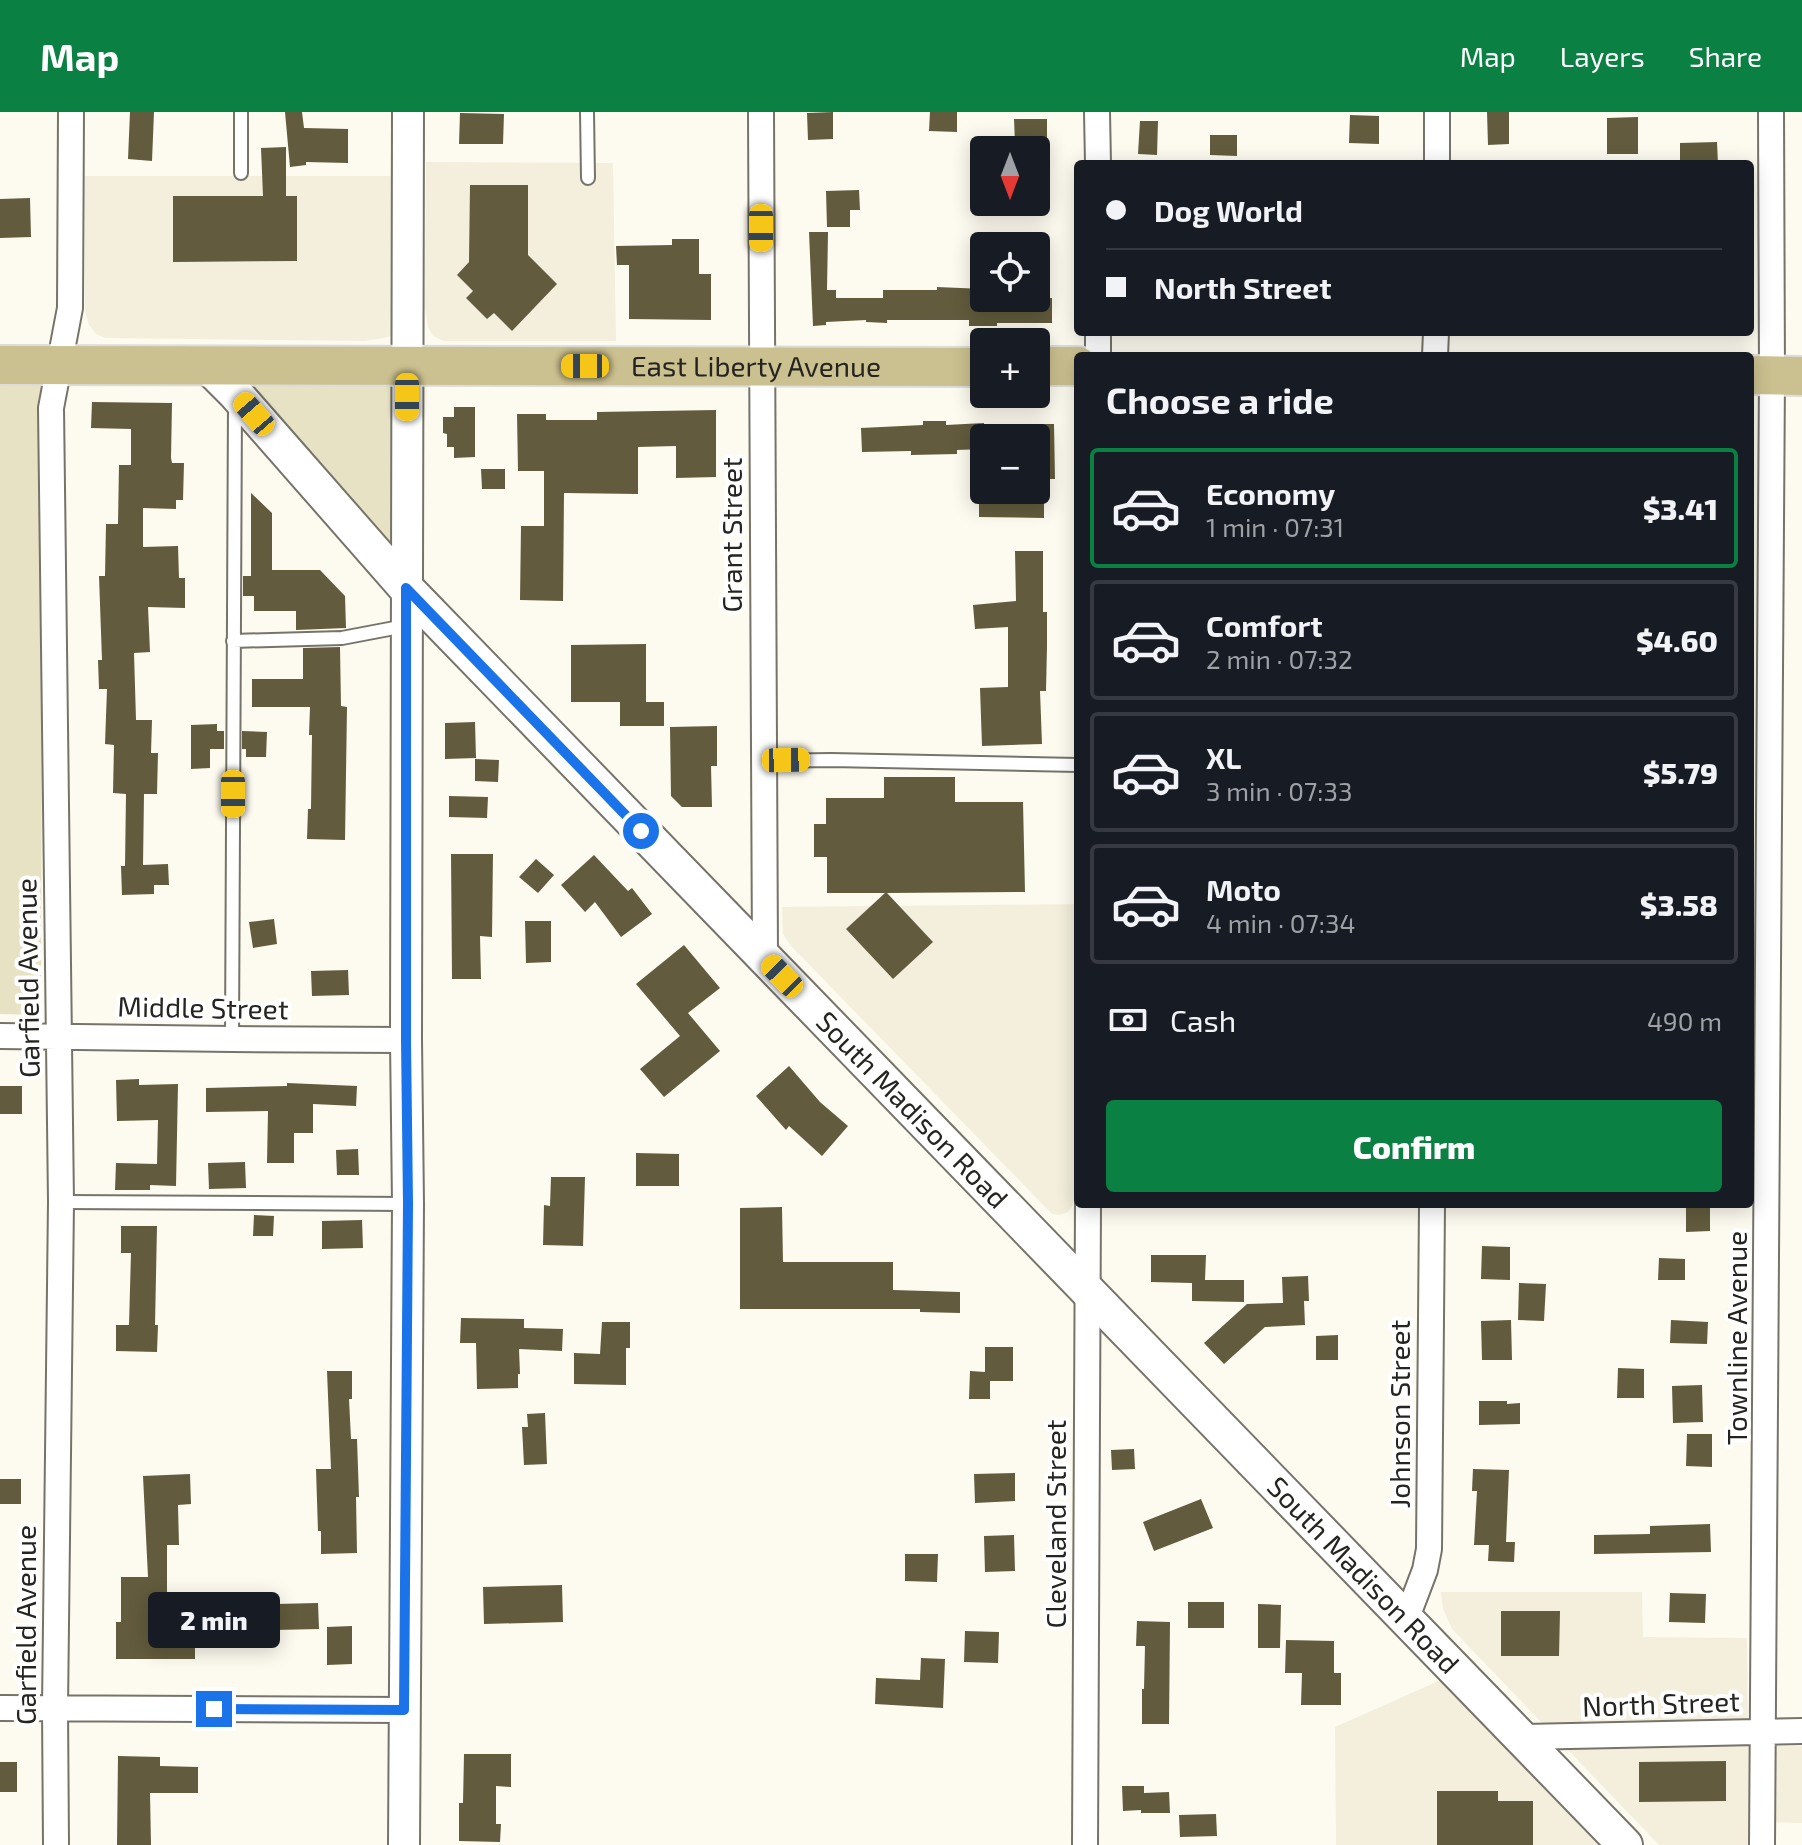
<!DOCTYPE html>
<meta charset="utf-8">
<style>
body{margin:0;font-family:"Exo 2",sans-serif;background:#20242c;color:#f1f3f6;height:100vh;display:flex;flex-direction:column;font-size:30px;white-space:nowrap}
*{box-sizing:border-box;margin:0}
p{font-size:26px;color:#9ea1a6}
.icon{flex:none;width:44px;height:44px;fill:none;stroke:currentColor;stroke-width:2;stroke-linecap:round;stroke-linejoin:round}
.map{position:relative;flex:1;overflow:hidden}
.panel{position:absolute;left:1074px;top:240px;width:680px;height:856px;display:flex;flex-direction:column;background:#171b24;border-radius:8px;box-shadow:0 4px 20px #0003}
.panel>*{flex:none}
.top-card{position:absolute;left:1074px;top:48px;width:680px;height:176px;border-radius:8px;box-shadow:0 4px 20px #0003;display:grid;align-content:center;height:176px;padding:0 32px;background:#171b24}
.needle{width:52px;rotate:180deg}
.controls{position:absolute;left:970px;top:24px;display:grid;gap:16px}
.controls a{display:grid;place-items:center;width:80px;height:80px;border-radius:8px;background:#171b24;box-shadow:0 4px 20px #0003;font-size:40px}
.end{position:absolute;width:36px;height:36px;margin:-18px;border:10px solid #1a73e8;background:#fff;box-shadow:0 0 0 4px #fff}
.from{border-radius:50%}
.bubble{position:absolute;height:56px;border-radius:8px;background:#171b24;box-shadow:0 4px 20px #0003;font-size:26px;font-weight:800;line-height:56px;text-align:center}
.car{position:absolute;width:24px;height:48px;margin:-24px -12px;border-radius:10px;box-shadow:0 0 6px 2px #0007;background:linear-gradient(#f5c518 24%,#345 0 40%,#f5c518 0 76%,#345 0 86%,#f5c518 0)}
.top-card b{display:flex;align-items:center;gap:28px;height:76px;font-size:30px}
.top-card b+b{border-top:2px solid #363941}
.top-card i{width:20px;height:20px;background:#f1f3f6}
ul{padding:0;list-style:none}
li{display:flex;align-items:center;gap:24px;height:120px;margin:0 16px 12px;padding:0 16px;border:4px solid #363941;border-radius:8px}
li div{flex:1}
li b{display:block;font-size:30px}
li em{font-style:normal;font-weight:800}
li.current{border-color:#0b8043}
li>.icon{width:72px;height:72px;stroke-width:1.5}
h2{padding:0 32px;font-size:36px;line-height:96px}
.pay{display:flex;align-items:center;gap:20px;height:88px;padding:0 32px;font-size:30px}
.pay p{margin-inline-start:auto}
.action{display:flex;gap:16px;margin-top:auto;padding:16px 32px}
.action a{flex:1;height:92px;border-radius:8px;background:#0b8043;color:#fff;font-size:32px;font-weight:800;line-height:92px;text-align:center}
header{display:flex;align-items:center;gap:48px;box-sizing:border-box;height:112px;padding:0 40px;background:#0b8043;color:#fff}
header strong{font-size:38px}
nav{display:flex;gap:44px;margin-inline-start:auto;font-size:28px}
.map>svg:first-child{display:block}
.built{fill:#f3efdc}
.green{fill:#e8e2c5}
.building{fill:#625b3d}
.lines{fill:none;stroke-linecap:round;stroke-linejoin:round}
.service-casing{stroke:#76736a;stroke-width:16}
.minor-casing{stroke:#76736a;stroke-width:28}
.tertiary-casing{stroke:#76736a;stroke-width:34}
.secondary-casing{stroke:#76736a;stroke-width:38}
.primary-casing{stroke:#dcdcdb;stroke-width:42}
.service{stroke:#fff;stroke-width:12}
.minor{stroke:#fff;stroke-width:24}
.tertiary{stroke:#fff;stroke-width:30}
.secondary{stroke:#fff;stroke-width:34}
.primary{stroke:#cbc08f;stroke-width:38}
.route{stroke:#1a73e8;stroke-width:10}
.labels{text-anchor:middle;stroke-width:8;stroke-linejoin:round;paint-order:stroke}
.street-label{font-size:28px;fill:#252420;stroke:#fff}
</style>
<header>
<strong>Map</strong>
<nav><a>Map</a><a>Layers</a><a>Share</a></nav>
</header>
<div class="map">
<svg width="1802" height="1733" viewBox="0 0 1802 1733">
<rect width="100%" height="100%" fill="#fdfbef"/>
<path class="built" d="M 426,50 L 613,51 L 616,229 L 444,229 L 433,224 L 428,215 L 425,196 Z
M 85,64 L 396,64 L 394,223 L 384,226 L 365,229 L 105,226 L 96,222 L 89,213 L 85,199 Z
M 1078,792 L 1076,1082 L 1072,1095 L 1066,1101 L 1060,1103 L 1052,1102 L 790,833 L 783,822 L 782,795 Z
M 1441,1480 L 1642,1480 L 1643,1525 L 1747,1526 L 1748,1634 L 1802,1634 L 1802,1711 L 1751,1710 L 1750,1733 L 1659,1733 L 1452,1517 L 1443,1497 Z
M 1443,1567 L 1603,1733 L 1336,1733 L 1335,1615 Z"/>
<path class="green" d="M 267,253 L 408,254 L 406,476 L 235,281 Z
M 0,274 L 43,274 L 41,903 L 0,902 Z"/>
<path class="building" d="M 130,0 L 154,0 L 152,49 L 128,47 Z
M 285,0 L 302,0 L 304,16 L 348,17 L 348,51 L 306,50 L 306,53 L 290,55 Z
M 833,0 L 833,27 L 808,28 L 807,1 Z
M 930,0 L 957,0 L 957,20 L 929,19 Z
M 1487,0 L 1509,0 L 1509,32 L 1488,33 Z
M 460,1 L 504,2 L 503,32 L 459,32 Z
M 1350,3 L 1379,4 L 1379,32 L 1349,31 Z
M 1638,5 L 1638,42 L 1607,42 L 1607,6 Z
M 1014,7 L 1047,7 L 1047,30 L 1015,31 Z
M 1140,9 L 1158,9 L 1157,43 L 1138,42 Z
M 1210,23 L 1237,23 L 1237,44 L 1210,43 Z
M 1717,30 L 1718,52 L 1680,52 L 1680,31 Z
M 286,35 L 286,84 L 297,84 L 297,149 L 173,150 L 173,84 L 263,84 L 261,36 Z
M 470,73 L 528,73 L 528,143 L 557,172 L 512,219 L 494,201 L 487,207 L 466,186 L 473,179 L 457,163 L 469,150 Z
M 859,78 L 860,98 L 850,98 L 850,115 L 827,115 L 826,79 Z
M 30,86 L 31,125 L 0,126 L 0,87 Z
M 809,120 L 828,120 L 827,178 L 836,178 L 836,186 L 883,186 L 883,178 L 937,178 L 937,175 L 984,177 L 984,186 L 988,186 L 988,188 L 1052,186 L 1052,211 L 997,211 L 997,214 L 969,214 L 969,208 L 887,208 L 887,211 L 866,210 L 866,208 L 826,210 L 826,213 L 813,214 Z
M 672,127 L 699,127 L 699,162 L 711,162 L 711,208 L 629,207 L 629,153 L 617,153 L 616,134 L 672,133 Z
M 92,290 L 172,291 L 171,346 L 172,351 L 184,351 L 183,388 L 176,388 L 176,397 L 143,396 L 143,435 L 178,434 L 179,466 L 185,466 L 185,496 L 148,495 L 150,540 L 134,541 L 136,608 L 152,608 L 151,641 L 158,641 L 157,682 L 144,682 L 143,753 L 168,752 L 169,773 L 154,773 L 154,782 L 122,783 L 121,754 L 125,754 L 126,682 L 113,681 L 114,633 L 105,632 L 107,577 L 99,577 L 98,548 L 102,548 L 99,464 L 105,464 L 106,412 L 118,412 L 119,353 L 131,353 L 131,317 L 91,316 Z
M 454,295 L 475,295 L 475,345 L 454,346 L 454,335 L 447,335 L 447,322 L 443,321 L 443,305 L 454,305 Z
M 716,298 L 716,365 L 676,366 L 676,334 L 638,335 L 638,382 L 564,381 L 563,489 L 520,488 L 521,414 L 544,414 L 544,359 L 518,359 L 517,302 L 546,302 L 546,308 L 597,308 L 597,300 Z
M 923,309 L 946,309 L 946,313 L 984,311 L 984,337 L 957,338 L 957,342 L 911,343 L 911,339 L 862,340 L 861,316 L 923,313 Z
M 1036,312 L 1054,312 L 1055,367 L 1036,367 Z
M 481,357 L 505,357 L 505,377 L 482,377 Z
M 251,381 L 272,401 L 272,458 L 320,458 L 345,484 L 346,516 L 296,518 L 296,499 L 254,499 L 254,484 L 243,484 L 243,464 L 251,464 Z
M 979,388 L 1044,389 L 1044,406 L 979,405 Z
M 1015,439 L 1043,439 L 1043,500 L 1047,500 L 1047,534 L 1046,579 L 1040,579 L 1042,632 L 982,634 L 980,576 L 1008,575 L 1008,515 L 975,517 L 973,493 L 1016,489 Z
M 646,532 L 646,590 L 664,590 L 664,614 L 620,614 L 620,590 L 571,590 L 571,533 Z
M 340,535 L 341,594 L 347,595 L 345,728 L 307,727 L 308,697 L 311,697 L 312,623 L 309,623 L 310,595 L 252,595 L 252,567 L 303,567 L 303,536 Z
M 475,610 L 476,646 L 445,647 L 445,611 Z
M 217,612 L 217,619 L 224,619 L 224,637 L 210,637 L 210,656 L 191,657 L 191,613 Z
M 717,614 L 717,654 L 711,654 L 712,695 L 682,695 L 671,684 L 670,615 Z
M 242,619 L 267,620 L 266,645 L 246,645 L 246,637 L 242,637 Z
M 475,647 L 499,648 L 498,670 L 475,669 Z
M 884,665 L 955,665 L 955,690 L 1023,690 L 1025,780 L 887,781 L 933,830 L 893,867 L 846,817 L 885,781 L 827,781 L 827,745 L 814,745 L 814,712 L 826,712 L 826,686 L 884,686 Z
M 449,684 L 488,685 L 487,706 L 449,705 Z
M 451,742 L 493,742 L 492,825 L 480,824 L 481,867 L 452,867 Z
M 594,743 L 628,779 L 632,776 L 652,802 L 621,825 L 595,790 L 585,800 L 561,773 Z
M 536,747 L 554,763 L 538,781 L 519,765 Z
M 274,807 L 277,832 L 253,836 L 249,810 Z
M 525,809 L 551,809 L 551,850 L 526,851 Z
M 684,833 L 720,876 L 688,901 L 720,939 L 664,985 L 640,957 L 680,924 L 636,872 Z
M 348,858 L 349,883 L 312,884 L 311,859 Z
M 789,954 L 820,990 L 848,1014 L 822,1044 L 789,1014 L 786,1018 L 756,984 Z
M 139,967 L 139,973 L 178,972 L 176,1074 L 150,1073 L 150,1078 L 115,1078 L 116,1051 L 157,1052 L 158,1008 L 117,1009 L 116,968 Z
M 287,971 L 357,974 L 356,994 L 313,992 L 313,1021 L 294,1021 L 294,1051 L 267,1051 L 268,999 L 206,1000 L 206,976 L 287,974 Z
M 0,974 L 22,974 L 22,1002 L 0,1002 Z
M 358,1037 L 359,1063 L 337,1063 L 336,1038 Z
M 636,1041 L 679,1042 L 679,1074 L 636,1074 Z
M 245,1050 L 246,1076 L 209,1077 L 208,1051 Z
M 551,1065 L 585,1065 L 583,1134 L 543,1133 L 544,1093 L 550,1094 Z
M 1686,1092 L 1710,1092 L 1710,1119 L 1686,1120 Z
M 782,1095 L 783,1150 L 893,1150 L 893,1178 L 960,1180 L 960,1201 L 920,1200 L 920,1197 L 740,1197 L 740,1096 Z
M 254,1103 L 274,1104 L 273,1124 L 253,1124 Z
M 362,1108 L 363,1136 L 322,1137 L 322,1109 Z
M 121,1114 L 157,1114 L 155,1213 L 158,1213 L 157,1240 L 116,1239 L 116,1213 L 129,1213 L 131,1141 L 121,1141 Z
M 1482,1134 L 1510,1135 L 1510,1168 L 1481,1167 Z
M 1151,1143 L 1206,1143 L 1205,1168 L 1244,1168 L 1244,1190 L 1192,1189 L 1192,1171 L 1151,1170 Z
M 1659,1146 L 1685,1147 L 1685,1168 L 1658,1168 Z
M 1308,1164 L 1309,1189 L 1304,1189 L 1305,1213 L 1265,1215 L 1224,1252 L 1204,1231 L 1247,1192 L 1283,1191 L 1282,1165 Z
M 1519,1171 L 1546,1172 L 1544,1209 L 1518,1208 Z
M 461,1206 L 524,1207 L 524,1216 L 563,1217 L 562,1239 L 519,1237 L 520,1262 L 518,1262 L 518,1276 L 477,1277 L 476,1231 L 460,1231 Z
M 1511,1208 L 1512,1248 L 1482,1248 L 1481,1209 Z
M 1671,1208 L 1708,1210 L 1707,1232 L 1670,1231 Z
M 602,1210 L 630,1210 L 630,1236 L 626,1236 L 626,1273 L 574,1272 L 574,1241 L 600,1242 Z
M 1338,1223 L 1338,1248 L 1316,1248 L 1316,1224 Z
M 985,1235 L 1013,1235 L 1013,1269 L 990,1269 L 990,1287 L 969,1287 L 970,1259 L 985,1260 Z
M 1618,1256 L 1644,1257 L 1644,1286 L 1617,1286 Z
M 327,1259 L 352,1259 L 352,1287 L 349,1287 L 351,1327 L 357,1327 L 359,1385 L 356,1385 L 357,1441 L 321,1442 L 321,1419 L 318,1419 L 316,1357 L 331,1357 Z
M 1702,1273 L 1703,1310 L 1673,1311 L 1672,1274 Z
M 1479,1289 L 1507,1289 L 1507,1292 L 1520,1291 L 1520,1312 L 1479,1313 Z
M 545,1301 L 547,1352 L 524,1353 L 522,1315 L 528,1315 L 527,1302 Z
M 1687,1322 L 1712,1322 L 1712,1355 L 1686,1354 Z
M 1134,1337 L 1135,1357 L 1112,1358 L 1111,1338 Z
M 1473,1357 L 1509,1358 L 1506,1430 L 1515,1430 L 1514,1450 L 1488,1449 L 1489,1433 L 1474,1433 L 1477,1379 L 1472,1379 Z
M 1015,1361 L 1015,1389 L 975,1391 L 974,1362 Z
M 190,1362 L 191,1392 L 178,1393 L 179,1433 L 167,1433 L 167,1525 L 195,1525 L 195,1547 L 116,1547 L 116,1510 L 121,1510 L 121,1465 L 148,1465 L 143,1364 Z
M 0,1367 L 21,1367 L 21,1392 L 0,1392 Z
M 1201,1387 L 1213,1416 L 1154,1439 L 1143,1410 Z
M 1710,1412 L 1711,1440 L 1594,1442 L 1594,1423 L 1650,1422 L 1650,1414 Z
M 1014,1423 L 1015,1459 L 985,1460 L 984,1424 Z
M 905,1442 L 938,1442 L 937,1470 L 905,1469 Z
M 562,1473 L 563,1510 L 484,1512 L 483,1475 Z
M 1670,1481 L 1706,1482 L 1705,1511 L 1669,1510 Z
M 1188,1490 L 1224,1490 L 1224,1516 L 1188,1516 Z
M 318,1491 L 319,1517 L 276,1518 L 276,1492 Z
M 1258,1492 L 1281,1493 L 1280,1536 L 1258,1536 Z
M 1501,1499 L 1560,1499 L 1559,1544 L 1501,1544 Z
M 1137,1509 L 1170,1510 L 1169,1612 L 1142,1612 L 1142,1577 L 1144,1577 L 1145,1534 L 1136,1534 Z
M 352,1514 L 352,1552 L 327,1553 L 327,1515 Z
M 965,1519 L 999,1520 L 998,1551 L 964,1550 Z
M 1286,1528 L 1334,1529 L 1334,1561 L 1341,1561 L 1341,1593 L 1301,1593 L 1302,1561 L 1285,1561 Z
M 921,1546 L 945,1547 L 943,1596 L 875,1592 L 876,1566 L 920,1568 Z
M 464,1642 L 511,1642 L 511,1675 L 496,1674 L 496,1712 L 501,1712 L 500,1730 L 459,1729 L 459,1691 L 463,1691 Z
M 118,1644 L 160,1645 L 160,1654 L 198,1655 L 198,1681 L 150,1681 L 151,1733 L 117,1733 Z
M 1726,1649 L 1726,1689 L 1639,1690 L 1639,1650 Z
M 0,1650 L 17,1650 L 17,1680 L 0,1680 Z
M 1122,1674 L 1144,1674 L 1144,1681 L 1169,1680 L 1170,1701 L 1141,1701 L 1141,1698 L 1123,1699 Z
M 1437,1679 L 1498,1679 L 1498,1689 L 1533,1689 L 1533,1733 L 1437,1733 Z
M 1216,1702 L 1217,1724 L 1180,1725 L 1179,1703 Z"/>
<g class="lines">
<defs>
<path id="service" d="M 241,0 L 241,61
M 587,0 L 588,66
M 233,529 L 342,526 L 405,514
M 764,649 L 831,648 L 1078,653
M 232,927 L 235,292
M 61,1090 L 408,1092"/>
<path id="minor" d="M 761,0 L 765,845
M 1097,0 L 1098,52
M 1437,52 L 1437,0
M 1098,220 L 1098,244
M 1435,244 L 1436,220
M 0,924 L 232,927 L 406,928
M 1406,1508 L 1425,1458 L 1429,1437 L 1432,1092
M 0,1596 L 404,1598
M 1522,1625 L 1802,1619
M 56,1733 L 55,1596 L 61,1090 L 51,296 L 70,196 L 71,0
M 1085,1733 L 1088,1092
M 1762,1733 L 1772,264 L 1771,0"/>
<path id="tertiary" d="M 404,1733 L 408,1092 L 406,928 L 408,0"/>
<g id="secondary">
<path id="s1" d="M 207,253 L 235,281 L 406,476 L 1625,1733"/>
</g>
<g id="primary">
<path id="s2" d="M 0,253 L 984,255"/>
<path d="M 1036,254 L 1078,254"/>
<path d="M 1750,263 L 1802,264"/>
</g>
</defs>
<use href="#service" class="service-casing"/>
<use href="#minor" class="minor-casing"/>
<use href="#tertiary" class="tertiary-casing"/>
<use href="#secondary" class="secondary-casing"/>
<use href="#primary" class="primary-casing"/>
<use href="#service" class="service"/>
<use href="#minor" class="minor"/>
<use href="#tertiary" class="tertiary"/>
<use href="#secondary" class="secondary"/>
<use href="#primary" class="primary"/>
</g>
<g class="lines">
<path class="route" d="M 214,1597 L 404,1598 L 408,1092 L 406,928 L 406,476 L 641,719"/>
</g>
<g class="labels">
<g class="street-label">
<text dy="10" stroke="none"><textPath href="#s2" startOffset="756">East Liberty Avenue</textPath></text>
<text transform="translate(732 423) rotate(-90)" y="10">Grant Street</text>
<text transform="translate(28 866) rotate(-91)" y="10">Garfield Avenue</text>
<text transform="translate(203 896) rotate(1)" y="10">Middle Street</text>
<text dy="10" stroke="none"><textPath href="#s1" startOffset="1026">South Madison Road</textPath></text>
<text transform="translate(1737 1226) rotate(-90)" y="10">Townline Avenue</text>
<text transform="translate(1400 1302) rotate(-90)" y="10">Johnson Street</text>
<text transform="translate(1056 1412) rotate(-90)" y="10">Cleveland Street</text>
<text dy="10" stroke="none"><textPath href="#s1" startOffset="1674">South Madison Road</textPath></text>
<text transform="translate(26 1513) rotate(-90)" y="10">Garfield Avenue</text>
<text transform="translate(1661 1592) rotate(-2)" y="10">North Street</text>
</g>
</g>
</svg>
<div class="controls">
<a><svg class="needle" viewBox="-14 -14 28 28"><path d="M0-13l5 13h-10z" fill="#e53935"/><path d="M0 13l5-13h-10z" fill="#9ea1a6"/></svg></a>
<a><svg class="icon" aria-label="locate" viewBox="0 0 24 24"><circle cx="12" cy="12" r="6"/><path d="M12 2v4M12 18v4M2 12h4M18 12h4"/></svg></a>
<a>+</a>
<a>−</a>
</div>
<i class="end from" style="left:641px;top:719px"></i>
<i class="end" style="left:214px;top:1597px"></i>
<div class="bubble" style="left:148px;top:1480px;width:132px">2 min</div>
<i class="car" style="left:761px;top:116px;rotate:180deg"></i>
<i class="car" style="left:585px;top:254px;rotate:270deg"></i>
<i class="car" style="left:407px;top:285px;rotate:180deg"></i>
<i class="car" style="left:254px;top:302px;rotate:319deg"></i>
<i class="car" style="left:786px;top:648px;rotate:89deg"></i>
<i class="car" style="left:233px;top:682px;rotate:180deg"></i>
<i class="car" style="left:782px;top:864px;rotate:316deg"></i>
<div class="top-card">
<b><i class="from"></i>Dog World</b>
<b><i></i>North Street</b>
</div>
<section class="panel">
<h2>Choose a ride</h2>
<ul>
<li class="current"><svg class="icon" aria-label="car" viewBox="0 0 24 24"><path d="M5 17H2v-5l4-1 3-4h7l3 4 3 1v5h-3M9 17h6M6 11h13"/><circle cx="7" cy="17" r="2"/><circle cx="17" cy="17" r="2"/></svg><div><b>Economy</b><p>1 min · 07:31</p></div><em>$3.41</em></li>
<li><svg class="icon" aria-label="car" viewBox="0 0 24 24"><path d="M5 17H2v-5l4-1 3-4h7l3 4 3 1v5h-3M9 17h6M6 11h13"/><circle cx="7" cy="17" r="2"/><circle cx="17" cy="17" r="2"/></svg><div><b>Comfort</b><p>2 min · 07:32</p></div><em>$4.60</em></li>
<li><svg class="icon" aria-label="car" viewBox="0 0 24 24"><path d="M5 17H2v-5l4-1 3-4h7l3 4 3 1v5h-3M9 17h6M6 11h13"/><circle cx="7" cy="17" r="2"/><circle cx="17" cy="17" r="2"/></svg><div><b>XL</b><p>3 min · 07:33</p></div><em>$5.79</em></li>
<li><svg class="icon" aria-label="car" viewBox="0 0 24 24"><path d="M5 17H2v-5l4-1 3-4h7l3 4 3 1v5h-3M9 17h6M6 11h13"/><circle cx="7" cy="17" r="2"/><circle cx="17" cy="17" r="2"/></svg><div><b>Moto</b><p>4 min · 07:34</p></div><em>$3.58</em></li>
</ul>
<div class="pay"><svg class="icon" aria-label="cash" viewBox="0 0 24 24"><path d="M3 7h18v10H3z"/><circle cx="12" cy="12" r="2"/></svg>Cash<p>490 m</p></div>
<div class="action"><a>Confirm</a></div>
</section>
</div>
